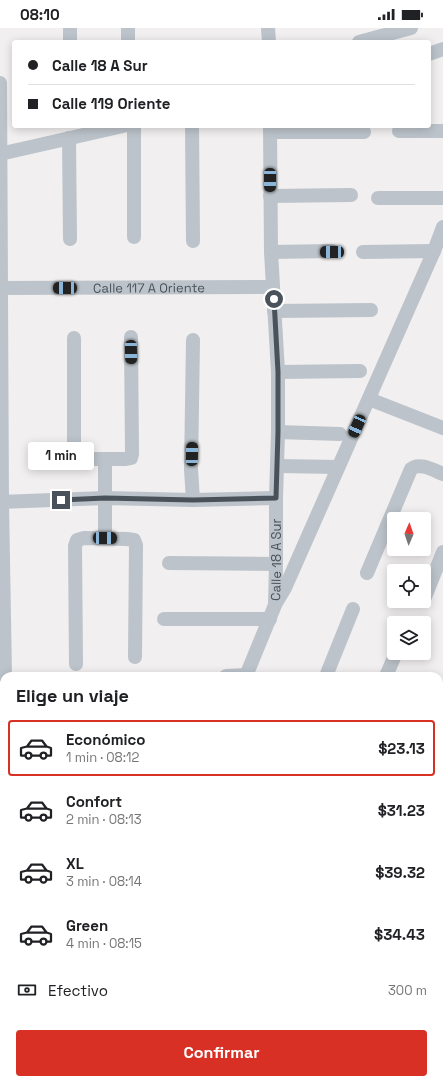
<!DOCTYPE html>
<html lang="es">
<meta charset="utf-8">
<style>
body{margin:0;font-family:"Space Grotesk",sans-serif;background:#f6f6f6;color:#202124;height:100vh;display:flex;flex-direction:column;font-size:15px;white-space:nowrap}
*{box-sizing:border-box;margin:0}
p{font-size:13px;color:#757577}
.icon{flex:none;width:22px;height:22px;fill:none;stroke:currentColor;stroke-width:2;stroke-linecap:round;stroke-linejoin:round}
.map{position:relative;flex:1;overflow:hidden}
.sheet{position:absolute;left:0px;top:644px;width:443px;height:412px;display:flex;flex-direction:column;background:#fff;border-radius:12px 12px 0 0;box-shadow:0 2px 10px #0003}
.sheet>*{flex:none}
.guide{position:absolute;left:12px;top:12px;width:419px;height:88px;border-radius:4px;box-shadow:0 2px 10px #0003;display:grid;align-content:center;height:88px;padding:0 16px;background:#fff}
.needle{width:26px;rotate:2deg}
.controls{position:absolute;left:387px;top:484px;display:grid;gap:8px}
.controls a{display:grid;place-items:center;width:44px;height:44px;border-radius:4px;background:#fff;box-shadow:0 2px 10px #0003;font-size:20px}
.end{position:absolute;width:18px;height:18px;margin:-9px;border:5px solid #49525a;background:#fff;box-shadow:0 0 0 2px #fff}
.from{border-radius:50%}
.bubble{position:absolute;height:28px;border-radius:4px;background:#fff;box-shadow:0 2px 10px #0003;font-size:13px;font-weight:700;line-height:28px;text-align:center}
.car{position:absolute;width:12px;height:24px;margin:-12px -6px;border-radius:5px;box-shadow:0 0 3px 1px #0007;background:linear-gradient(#222 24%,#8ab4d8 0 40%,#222 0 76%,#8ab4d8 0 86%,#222 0)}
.guide b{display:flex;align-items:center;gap:14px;height:38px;font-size:15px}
.guide b+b{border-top:1px solid #e0e0e0}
.guide i{width:10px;height:10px;background:#202124}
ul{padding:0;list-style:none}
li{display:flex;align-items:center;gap:12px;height:56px;margin:0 8px 6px;padding:0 8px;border:2px solid transparent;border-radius:4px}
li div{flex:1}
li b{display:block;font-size:15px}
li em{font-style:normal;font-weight:700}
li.selected{border-color:#d93025}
li>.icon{width:36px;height:36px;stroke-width:1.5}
h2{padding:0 16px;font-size:18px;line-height:48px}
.pay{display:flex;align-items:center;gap:10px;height:44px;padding:0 16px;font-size:15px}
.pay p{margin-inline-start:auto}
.button{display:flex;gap:8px;margin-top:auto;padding:8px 16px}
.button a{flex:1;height:46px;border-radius:4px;background:#d93025;color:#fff;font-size:16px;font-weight:700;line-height:46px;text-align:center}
.status{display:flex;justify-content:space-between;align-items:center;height:28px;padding:0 20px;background:#fff;direction:ltr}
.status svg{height:11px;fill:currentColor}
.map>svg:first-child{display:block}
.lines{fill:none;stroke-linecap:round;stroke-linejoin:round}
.minor{stroke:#bcc3ca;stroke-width:14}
.route{stroke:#49525a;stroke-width:5}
.labels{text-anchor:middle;stroke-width:3;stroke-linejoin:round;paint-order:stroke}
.street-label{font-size:13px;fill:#49525a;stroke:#fff}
</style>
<div class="status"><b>08:10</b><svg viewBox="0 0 49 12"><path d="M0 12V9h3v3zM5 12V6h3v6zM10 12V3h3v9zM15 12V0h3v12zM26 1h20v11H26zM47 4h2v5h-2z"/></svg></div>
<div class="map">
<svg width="443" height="1056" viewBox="0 0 443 1056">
<rect width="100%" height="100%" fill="#f1efef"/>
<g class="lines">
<g class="minor">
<path d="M 70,0 L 70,14"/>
<path d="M 128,0 L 128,14"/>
<path d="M 268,0 L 269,14"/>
<path d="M 359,14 L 411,0"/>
<path d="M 429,26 L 443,21"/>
<path d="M 0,55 L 2,474 L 5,648"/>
<path d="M 134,98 L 134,209"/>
<path d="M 192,98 L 193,213"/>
<path d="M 399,103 L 443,103"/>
<path d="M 270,104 L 364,104"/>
<path d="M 69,110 L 70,211"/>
<path d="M 0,126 L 123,98"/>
<path d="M 270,168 L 351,167"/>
<path d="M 378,170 L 443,170"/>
<path d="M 271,224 L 332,223"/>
<path d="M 363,224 L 434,223"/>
<path id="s1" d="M 1,260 L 273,259"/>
<path d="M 274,283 L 371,282"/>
<path d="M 74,310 L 74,424 L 76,429 L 80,431 L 126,431 L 131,430 L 132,426 L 131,309"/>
<path d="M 278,344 L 360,343"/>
<path d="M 369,371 L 443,400"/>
<path d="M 278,404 L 340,406"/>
<path d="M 105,431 L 105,510"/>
<path d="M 277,438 L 338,439"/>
<path d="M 193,472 L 191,441 L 193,312"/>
<path d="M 0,474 L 105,470 L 193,472 L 276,470"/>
<path d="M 169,535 L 276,536"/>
<path d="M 367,545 L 411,441 C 420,434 433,442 443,446"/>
<path d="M 425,569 L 443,524"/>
<path d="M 276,575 L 285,560 L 434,223 L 443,199"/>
<path d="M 164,591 L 270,591"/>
<path d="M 76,636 L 75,518 L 77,512 L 84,510 L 127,511 L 134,512 L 136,517 L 135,629"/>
<path d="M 226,648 L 247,647"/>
<path id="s2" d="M 246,648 L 275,577 L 276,536 L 276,470 L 278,404 L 278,344 L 271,224 L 270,98"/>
<path d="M 326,648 L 353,581"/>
<path d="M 386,648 L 396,625"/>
<path d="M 439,681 L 443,672"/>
<path d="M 439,754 L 442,746"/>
<path d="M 439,790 L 443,792"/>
<path d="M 0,838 L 4,838"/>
<path d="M 9,1052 L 9,1056"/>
<path d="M 141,1052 L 150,1056"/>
<path d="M 72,1056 L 74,1052"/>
<path d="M 180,1056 L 181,1052"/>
<path d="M 277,1056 L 278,1052"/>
<path d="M 341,1056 L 342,1052"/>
</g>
</g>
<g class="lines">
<path class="route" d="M 61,472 L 105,470 L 193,472 L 276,470 L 278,404 L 278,344 L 274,271"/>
</g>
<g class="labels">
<g class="street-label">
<text dy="5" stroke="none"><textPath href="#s1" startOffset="148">Calle 117 A Oriente</textPath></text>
<text dy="5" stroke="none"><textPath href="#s2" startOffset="122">Calle 18 A Sur</textPath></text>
</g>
</g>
</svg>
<div class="controls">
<a><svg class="needle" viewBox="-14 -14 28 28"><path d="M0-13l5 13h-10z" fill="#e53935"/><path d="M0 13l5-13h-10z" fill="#757577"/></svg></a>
<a><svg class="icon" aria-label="locate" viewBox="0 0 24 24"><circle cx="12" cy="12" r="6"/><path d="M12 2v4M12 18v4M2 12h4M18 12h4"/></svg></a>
<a><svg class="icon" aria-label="layers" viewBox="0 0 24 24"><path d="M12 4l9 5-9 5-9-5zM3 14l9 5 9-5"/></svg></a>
</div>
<i class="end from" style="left:274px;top:271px"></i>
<i class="end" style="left:61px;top:472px"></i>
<div class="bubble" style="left:28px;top:414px;width:66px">1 min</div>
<i class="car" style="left:270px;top:152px;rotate:180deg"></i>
<i class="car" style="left:332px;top:224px;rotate:270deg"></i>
<i class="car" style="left:65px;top:260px;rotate:270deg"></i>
<i class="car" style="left:131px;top:324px;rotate:179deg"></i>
<i class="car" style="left:357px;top:398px;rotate:204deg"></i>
<i class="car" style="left:192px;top:426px;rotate:1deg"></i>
<i class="car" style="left:105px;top:510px;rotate:91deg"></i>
<div class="guide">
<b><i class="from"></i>Calle 18 A Sur</b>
<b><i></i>Calle 119 Oriente</b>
</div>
<section class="sheet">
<h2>Elige un viaje</h2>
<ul>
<li class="selected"><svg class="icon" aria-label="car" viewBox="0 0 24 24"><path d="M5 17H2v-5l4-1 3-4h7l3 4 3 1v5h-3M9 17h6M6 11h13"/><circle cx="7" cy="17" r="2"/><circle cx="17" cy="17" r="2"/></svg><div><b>Económico</b><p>1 min · 08:12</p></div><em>$23.13</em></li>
<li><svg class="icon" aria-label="car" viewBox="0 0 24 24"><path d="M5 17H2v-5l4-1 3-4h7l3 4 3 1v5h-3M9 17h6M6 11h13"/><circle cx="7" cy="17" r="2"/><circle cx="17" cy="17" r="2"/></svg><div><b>Confort</b><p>2 min · 08:13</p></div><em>$31.23</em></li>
<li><svg class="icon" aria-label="car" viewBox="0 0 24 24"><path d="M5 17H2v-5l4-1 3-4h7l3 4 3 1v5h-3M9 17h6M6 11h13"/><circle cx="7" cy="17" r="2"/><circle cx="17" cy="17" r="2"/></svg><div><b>XL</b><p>3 min · 08:14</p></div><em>$39.32</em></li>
<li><svg class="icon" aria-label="car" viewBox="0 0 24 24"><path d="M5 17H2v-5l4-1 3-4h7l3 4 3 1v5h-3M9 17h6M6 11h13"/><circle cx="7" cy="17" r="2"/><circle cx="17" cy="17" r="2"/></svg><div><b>Green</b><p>4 min · 08:15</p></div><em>$34.43</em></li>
</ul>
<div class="pay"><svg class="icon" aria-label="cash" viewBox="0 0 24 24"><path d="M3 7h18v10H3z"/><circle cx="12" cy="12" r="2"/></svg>Efectivo<p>300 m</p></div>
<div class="button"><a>Confirmar</a></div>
</section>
</div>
